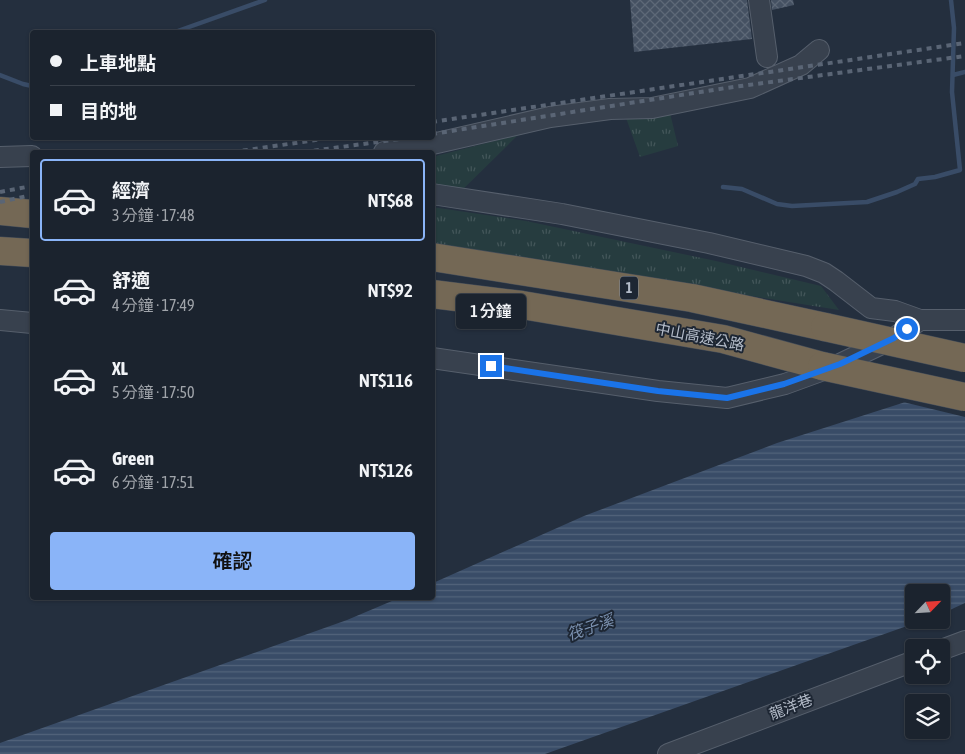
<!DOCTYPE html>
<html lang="zh-TW">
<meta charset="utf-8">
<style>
body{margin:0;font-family:"Asap Condensed","Noto Sans TC",sans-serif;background:#242b36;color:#f1f3f6;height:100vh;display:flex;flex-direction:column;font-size:19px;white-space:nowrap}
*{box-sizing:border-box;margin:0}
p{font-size:16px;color:#a0a4aa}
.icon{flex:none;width:28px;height:28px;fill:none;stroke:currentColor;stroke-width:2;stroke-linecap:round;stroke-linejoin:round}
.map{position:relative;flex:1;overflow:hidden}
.panel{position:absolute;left:30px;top:150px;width:405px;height:450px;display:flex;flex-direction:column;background:#1b232e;border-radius:5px;box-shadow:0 1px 4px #0004,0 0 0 1px #39404a}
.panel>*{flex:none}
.hud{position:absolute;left:30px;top:30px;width:405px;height:110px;border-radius:5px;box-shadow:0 1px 4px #0004,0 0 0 1px #39404a;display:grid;align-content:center;height:110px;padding:0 20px;background:#1b232e}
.needle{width:32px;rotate:65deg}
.buttons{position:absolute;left:905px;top:584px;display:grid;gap:10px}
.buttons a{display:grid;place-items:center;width:45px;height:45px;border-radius:5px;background:#1b232e;box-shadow:0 1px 4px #0004,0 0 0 1px #39404a;font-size:25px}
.end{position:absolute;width:22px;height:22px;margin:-11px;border:6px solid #1a73e8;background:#fff;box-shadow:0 0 0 2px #fff}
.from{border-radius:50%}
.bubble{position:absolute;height:35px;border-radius:5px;background:#1b232e;box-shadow:0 1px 4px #0004,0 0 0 1px #39404a;font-size:16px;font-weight:600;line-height:35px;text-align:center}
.hud b{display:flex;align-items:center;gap:18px;height:48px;font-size:19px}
.hud b+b{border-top:1px solid #39404a}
.hud i{width:12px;height:12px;background:#f1f3f6}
ul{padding:9px 0 0;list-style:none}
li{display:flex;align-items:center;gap:15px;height:82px;margin:0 10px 8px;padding:0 10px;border:2px solid transparent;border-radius:5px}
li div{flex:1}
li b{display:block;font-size:19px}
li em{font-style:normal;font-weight:600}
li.on{border-color:#8ab4f8}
li>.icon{width:45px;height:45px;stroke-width:1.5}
.cta{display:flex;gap:10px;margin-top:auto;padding:10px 20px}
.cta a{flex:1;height:58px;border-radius:5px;background:#8ab4f8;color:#111;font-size:20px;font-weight:600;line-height:58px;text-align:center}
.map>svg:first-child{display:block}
.grass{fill:url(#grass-tufts)}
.water{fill:url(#water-rules)}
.pier{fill:#242f3e}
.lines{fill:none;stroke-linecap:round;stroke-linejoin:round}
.stream{stroke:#394c67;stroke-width:4.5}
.building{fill:url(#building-cross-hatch)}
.minor-casing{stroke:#565f6c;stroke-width:22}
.highway-casing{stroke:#434c59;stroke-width:29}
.minor{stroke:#38414e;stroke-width:20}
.highway{stroke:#746855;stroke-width:28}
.rail{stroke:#5a6575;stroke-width:4;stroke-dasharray:5 5;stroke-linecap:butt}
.highway-bridge-casing{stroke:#434c59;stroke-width:29;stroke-linecap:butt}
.highway-bridge{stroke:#746855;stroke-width:28}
.route{stroke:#1a73e8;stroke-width:6}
.labels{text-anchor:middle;stroke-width:4;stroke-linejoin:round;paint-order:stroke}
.shield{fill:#1d2633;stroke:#878f9c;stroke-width:1}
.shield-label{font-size:14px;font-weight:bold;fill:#b4bcc9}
.street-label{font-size:15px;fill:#b4bcc9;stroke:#1d2633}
.water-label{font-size:16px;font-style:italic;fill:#7c92b1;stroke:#1d2633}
</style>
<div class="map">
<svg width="965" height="754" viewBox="0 0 965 754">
<defs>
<pattern id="grass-tufts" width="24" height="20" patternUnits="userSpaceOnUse" patternTransform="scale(1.25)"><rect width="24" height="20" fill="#263c3f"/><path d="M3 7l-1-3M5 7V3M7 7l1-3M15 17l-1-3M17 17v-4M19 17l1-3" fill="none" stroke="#435659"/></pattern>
<pattern id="water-rules" width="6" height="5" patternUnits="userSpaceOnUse" patternTransform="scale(1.25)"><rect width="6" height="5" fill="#394c67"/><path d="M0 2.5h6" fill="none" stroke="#53647b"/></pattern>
<pattern id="building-cross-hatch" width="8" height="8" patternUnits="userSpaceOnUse" patternTransform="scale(1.25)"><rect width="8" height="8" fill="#455162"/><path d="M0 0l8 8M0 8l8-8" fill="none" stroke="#5d6877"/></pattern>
</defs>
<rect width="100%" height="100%" fill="#242f3e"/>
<path class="grass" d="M 670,113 L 678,146 L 640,157 L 625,115 Z
M 518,135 L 451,201 L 433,197 L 432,157 Z
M 432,207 L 526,221 L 716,261 L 821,286 L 839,310 L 433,245 Z"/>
<path class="water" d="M 965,383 L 965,603 L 941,614 L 941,592 L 914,592 L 914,620 L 924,620 L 545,754 L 0,754 L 0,743 L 347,620 L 399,598 L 432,598 L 433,583 L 584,516 L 777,443 Z"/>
<path class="pier" d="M 965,381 L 965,417 L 899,401 Z"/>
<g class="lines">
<path class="stream" d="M 175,32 L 265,0
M 0,75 L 23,84 L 32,86
M 953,75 L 965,72
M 723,187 L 742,189 L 777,204 L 792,206 L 867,202 L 897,192 L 915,184 L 918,179 L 935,177 L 960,170 L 952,92 L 954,28 L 951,0"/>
</g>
<path class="building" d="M 630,0 L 747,0 L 752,39 L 634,52 Z
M 771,0 L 793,0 L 794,5 L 772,10 Z"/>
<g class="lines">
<defs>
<path id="minor" d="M 759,0 L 767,57
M 384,152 L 428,145 L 550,117 L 610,109 L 652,108 L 750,88 L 801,65 L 819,50
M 0,157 L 32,156
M 432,194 L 562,214 L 709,243 L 806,266 L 824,273 L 836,281 L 871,308 L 895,311 L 920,320 L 965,320
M 0,320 L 32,323
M 432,358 L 658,391 L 727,398 L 785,384 L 840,364 L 894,338 L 920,320
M 941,650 L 965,641
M 668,754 L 914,661"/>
<path id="highway" d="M 0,211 L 32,214
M 0,251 L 32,253
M 432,257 L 692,298 L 825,327
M 432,294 L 522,305 L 723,339 L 822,366"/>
</defs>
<use href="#minor" class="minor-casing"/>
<use href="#highway" class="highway-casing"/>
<use href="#minor" class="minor"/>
<use href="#highway" class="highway"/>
<path class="rail" d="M 432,122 L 965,43
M 432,134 L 726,88 L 965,56
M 233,152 L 330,138
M 304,152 L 407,138
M 0,192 L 32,186
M 0,202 L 32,195"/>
<defs>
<path id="highway-bridge" d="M 825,327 L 965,358
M 822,366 L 965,397"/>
</defs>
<use href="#highway-bridge" class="highway-bridge-casing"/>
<use href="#highway-bridge" class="highway-bridge"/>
</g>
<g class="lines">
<path class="route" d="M 491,366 L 658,391 L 727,398 L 784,384 L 840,364 L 894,338 L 907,329"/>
</g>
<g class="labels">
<rect class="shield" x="620" y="276.5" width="18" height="23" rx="4"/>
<g class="shield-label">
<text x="629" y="293">1</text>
</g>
<g class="street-label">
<text transform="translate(700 337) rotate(11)" y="5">中山高速公路</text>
<text transform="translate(791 707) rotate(-21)" y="5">龍洋巷</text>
</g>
<g class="water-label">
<text transform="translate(590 627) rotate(-19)" y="6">筏子溪</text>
</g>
</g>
</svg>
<div class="buttons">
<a><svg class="needle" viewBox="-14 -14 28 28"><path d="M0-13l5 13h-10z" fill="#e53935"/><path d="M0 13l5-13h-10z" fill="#a0a4aa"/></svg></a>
<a><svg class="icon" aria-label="locate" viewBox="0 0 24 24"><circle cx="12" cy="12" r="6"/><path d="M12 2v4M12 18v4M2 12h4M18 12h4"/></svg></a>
<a><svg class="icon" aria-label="layers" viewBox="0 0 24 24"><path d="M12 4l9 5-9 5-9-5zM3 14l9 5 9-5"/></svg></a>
</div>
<i class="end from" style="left:907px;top:329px"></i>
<i class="end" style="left:491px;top:366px"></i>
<div class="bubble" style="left:456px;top:294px;width:70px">1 分鐘</div>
<div class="hud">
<b><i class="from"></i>上車地點</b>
<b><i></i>目的地</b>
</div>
<section class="panel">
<ul>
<li class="on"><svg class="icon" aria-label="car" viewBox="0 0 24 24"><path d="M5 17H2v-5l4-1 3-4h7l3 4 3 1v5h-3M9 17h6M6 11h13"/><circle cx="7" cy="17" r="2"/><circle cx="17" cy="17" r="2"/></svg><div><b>經濟</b><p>3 分鐘 · 17:48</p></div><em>NT$68</em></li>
<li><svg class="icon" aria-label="car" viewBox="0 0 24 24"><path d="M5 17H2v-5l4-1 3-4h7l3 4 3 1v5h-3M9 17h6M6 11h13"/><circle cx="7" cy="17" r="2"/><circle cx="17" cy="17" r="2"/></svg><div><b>舒適</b><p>4 分鐘 · 17:49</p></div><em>NT$92</em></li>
<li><svg class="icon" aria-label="car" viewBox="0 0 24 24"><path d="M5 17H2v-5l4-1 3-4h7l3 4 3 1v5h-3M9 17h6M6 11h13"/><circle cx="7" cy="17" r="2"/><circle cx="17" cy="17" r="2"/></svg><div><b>XL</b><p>5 分鐘 · 17:50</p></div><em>NT$116</em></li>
<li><svg class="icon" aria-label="car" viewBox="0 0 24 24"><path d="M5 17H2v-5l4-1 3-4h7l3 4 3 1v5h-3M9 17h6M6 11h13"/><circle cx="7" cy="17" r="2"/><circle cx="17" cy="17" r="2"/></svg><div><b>Green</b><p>6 分鐘 · 17:51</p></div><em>NT$126</em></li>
</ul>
<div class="cta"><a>確認</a></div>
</section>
</div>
